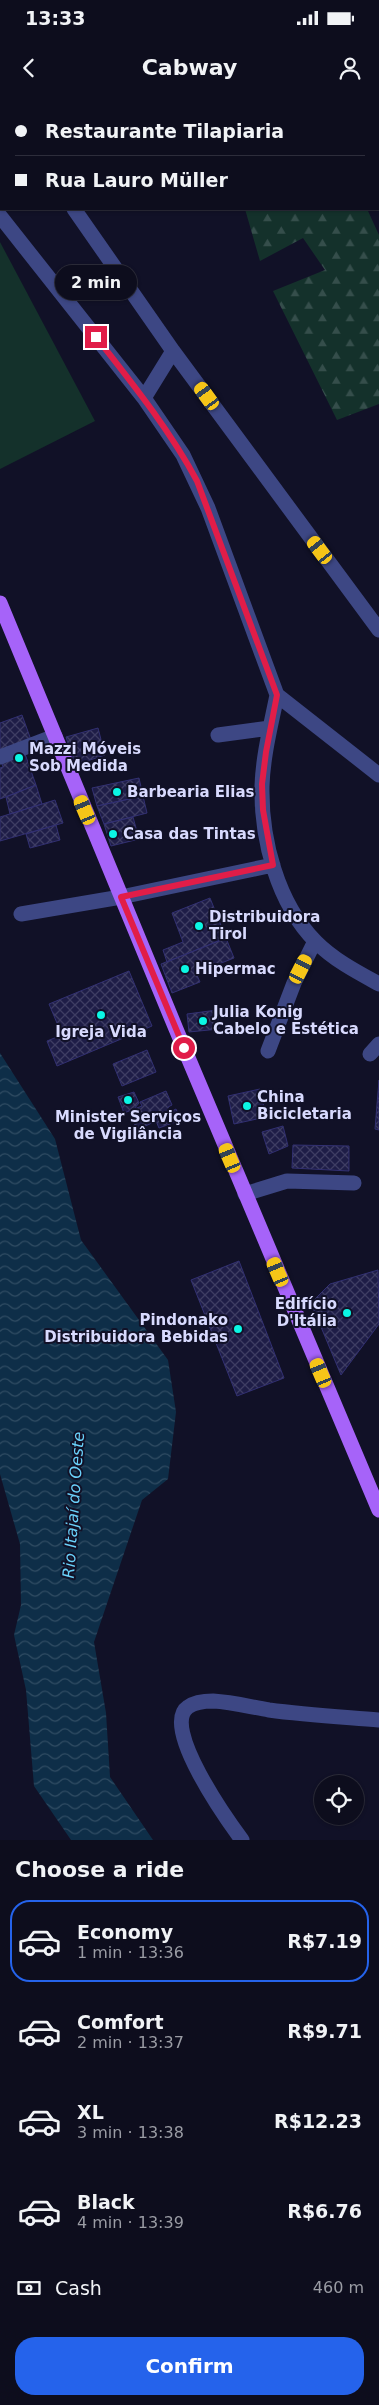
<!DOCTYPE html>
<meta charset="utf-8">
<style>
body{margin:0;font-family:"DejaVu Sans",sans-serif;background:#161626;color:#f1f3f6;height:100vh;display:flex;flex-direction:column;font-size:19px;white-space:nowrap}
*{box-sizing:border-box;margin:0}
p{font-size:16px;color:#9a9ca4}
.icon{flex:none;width:28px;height:28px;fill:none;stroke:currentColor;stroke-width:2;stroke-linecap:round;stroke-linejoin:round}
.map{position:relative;height:1740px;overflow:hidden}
.panel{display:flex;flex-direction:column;background:#0d0d1d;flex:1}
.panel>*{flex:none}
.banner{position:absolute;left:0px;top:0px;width:380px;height:110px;box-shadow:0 1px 4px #0004,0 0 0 1px #2d2d3b;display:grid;align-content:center;height:110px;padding:0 15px;background:#0d0d1d}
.buttons{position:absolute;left:314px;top:1675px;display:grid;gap:10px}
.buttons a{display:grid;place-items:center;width:50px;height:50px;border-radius:50%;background:#0d0d1d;box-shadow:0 1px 4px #0004,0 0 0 1px #2d2d3b;font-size:25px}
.end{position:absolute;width:22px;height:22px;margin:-11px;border:6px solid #e11d48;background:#fff;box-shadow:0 0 0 2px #fff}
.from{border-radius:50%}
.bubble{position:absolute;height:35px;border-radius:18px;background:#0d0d1d;box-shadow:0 1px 4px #0004,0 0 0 1px #2d2d3b;font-size:16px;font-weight:700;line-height:35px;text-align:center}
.car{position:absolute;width:15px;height:30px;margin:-15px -8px;border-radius:6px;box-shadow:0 0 4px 1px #0007;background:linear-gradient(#f5c518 24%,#345 0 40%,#f5c518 0 76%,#345 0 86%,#f5c518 0)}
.banner b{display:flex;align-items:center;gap:18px;height:48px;font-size:19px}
.banner b+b{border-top:1px solid #2d2d3b}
.banner i{width:12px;height:12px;background:#f1f3f6}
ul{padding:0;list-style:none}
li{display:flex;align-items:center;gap:15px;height:82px;margin:0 10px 8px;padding:0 5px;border:2px solid transparent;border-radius:20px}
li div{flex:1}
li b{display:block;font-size:19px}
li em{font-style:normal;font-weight:700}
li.active{border-color:#2563eb}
li>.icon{width:45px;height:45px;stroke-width:1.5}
h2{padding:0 15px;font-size:22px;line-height:60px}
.pay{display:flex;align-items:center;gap:12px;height:55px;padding:0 15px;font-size:19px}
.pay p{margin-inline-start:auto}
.primary-button{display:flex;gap:10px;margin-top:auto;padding:10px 15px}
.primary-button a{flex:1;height:58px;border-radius:20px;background:#2563eb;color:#fff;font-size:20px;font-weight:700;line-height:58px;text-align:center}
.status{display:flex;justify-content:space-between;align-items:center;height:35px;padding:0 25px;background:#0d0d1d;direction:ltr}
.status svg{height:14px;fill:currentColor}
header{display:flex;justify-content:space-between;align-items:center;height:65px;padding:0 15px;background:#0d0d1d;font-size:22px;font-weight:700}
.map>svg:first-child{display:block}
.forest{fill:url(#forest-firs)}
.pitch{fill:#14312b}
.water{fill:url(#water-waves)}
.building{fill:url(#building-cross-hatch);stroke:#323072}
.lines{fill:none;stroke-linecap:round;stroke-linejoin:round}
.minor{stroke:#3d4784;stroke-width:15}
.major{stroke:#a663f9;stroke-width:15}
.route{stroke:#e11d48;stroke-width:6}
.poi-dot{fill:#0bf6e4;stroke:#111127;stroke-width:2}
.labels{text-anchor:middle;stroke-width:4;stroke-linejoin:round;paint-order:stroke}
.poi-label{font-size:15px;font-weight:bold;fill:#d8dafe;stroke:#111127;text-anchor:start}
.water-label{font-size:16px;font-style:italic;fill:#6ad1fa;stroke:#111127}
</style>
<div class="status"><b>13:33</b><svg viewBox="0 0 49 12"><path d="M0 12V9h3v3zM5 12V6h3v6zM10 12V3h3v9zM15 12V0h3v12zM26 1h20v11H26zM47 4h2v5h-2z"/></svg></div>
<header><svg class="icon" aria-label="back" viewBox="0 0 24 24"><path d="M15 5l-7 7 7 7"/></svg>Cabway<svg class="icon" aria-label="person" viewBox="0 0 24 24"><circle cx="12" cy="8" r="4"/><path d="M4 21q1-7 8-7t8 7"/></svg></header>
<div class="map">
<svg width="379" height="1740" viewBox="0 0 379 1740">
<defs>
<pattern id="forest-firs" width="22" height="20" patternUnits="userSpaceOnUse" patternTransform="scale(1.25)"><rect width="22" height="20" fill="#14312b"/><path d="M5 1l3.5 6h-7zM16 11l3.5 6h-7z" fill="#354e4b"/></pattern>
<pattern id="water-waves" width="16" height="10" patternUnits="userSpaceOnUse" patternTransform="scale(1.25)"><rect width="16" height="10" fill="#0e2e48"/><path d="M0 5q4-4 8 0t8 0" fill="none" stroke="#304c63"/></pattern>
<pattern id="building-cross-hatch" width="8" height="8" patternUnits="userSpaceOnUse" patternTransform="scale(1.25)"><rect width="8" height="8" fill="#1e1d47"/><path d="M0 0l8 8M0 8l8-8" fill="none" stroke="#3e3d63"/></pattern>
</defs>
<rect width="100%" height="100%" fill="#111127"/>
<path class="forest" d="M 245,109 L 371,109 L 368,111 L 379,135 L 379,304 L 337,320 L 273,191 L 325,170 L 303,138 L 260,161 Z"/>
<path class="pitch" d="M 0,142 L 95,321 L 0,369 Z"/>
<path class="water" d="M 0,953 L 55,1039 L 81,1140 L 168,1260 L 176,1312 L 168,1379 L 142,1400 L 94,1542 L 106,1613 L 110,1677 L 153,1740 L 71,1740 L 34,1686 L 26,1590 L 14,1535 L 21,1505 L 20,1444 L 0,1374 Z"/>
<path class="building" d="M 22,615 L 31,640 L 0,651 L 0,623 Z
M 98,628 L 105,655 L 75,665 L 66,637 Z
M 24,651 L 36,685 L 0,699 L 0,668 L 3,667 L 1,660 Z
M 139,678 L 143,696 L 97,706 L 92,688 Z
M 36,685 L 42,704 L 10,714 L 6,697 Z
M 143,696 L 147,713 L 104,724 L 97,706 Z
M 55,700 L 63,723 L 0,741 L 0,717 Z
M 133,717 L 139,739 L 111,746 L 104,724 Z
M 56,725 L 60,740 L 30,748 L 26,734 Z
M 210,798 L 226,838 L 167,862 L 163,850 L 183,842 L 172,813 Z
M 226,838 L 234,858 L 196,873 L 200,882 L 172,893 L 161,864 Z
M 129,871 L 152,926 L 57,966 L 47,941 L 62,935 L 49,904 Z
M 217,910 L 219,929 L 189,932 L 187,914 Z
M 147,950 L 156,972 L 122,986 L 113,964 Z
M 379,980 L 379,1030 L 375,1029 Z
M 260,989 L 266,1017 L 234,1024 L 228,996 Z
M 166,991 L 172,1005 L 168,1007 L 170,1012 L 176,1009 L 181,1020 L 159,1028 L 156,1021 L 137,1030 L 129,1011 L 142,1006 L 140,1002 Z
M 134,992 L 139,1003 L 134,1009 L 124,1013 L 118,997 Z
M 283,1026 L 288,1046 L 269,1054 L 262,1032 Z
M 293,1045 L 349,1046 L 349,1071 L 292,1068 Z
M 239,1161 L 284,1278 L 237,1296 L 191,1180 Z
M 378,1170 L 379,1224 L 341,1275 L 311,1203 L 330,1184 Z"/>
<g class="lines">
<path class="minor" d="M 374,0 L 375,1
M 55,1 L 58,0
M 0,2 L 1,4
M 74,109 L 173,251 L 379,530
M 0,116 L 144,298 L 183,355 L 208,408 L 277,595
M 144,298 L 173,251
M 277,595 C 271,625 263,655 262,686 C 261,739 277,803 316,842 C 334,860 357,872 379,884
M 277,595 L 379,675
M 218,635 L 270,628
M 0,657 L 55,636
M 21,814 L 121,797 L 273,765
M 268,951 L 294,883 L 315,841
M 370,954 L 379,944
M 245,1094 L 287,1081 L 354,1083
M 242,1740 C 228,1721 160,1626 188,1607 C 195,1602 205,1601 213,1601 C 232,1602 251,1607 269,1610 C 306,1615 343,1617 379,1620"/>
<path class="major" d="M 0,503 L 176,929 L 379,1410"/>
</g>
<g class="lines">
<path class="route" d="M 96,237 C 132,283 169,329 197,381 L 277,595 L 266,652 L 262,684 L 263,710 L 273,765 L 121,797 L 184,948"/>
</g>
<g class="poi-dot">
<circle cx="19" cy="658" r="5"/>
<circle cx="117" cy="692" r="5"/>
<circle cx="113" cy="734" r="5"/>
<circle cx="199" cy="826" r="5"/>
<circle cx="185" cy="869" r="5"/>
<circle cx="101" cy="915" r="5"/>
<circle cx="203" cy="921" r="5"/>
<circle cx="128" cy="1000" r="5"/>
<circle cx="247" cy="1006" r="5"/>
<circle cx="347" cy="1213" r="5"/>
<circle cx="238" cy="1229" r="5"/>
</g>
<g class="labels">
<g class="poi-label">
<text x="29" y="654">Mazzi Móveis<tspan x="29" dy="17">Sob Medida</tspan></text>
<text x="127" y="697">Barbearia Elias</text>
<text x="123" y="739">Casa das Tintas</text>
<text x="209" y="822">Distribuidora<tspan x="209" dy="17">Tirol</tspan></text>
<text x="195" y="874">Hipermac</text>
<text x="213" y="917">Julia Konig<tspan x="213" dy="17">Cabelo e Estética</tspan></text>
<text x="101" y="937" text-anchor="middle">Igreja Vida</text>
<text x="257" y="1002">China<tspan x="257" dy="17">Bicicletaria</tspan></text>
<text x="128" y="1022" text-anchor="middle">Minister Serviços<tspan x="128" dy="17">de Vigilância</tspan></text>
<text x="337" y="1209" text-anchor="end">Edifício<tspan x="337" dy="17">D'Itália</tspan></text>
<text x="228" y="1225" text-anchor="end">Pindonako<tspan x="228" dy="17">Distribuidora Bebidas</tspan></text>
</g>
<g class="water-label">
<text transform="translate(73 1405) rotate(-86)" y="6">Rio Itajaí do Oeste</text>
</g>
</g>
</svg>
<div class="buttons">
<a><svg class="icon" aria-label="locate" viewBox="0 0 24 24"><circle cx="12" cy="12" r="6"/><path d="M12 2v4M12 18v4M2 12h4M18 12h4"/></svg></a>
</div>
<i class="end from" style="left:184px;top:948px"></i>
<i class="end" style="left:96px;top:237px"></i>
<div class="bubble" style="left:55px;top:165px;width:82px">2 min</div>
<i class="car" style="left:207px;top:296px;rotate:324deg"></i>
<i class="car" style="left:320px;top:450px;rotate:323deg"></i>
<i class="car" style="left:85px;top:710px;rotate:337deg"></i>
<i class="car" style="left:301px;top:869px;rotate:27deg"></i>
<i class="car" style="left:230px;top:1058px;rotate:337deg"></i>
<i class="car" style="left:278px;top:1172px;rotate:337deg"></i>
<i class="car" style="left:321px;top:1273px;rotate:337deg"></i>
<div class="banner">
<b><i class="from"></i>Restaurante Tilapiaria</b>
<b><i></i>Rua Lauro Müller</b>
</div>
</div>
<section class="panel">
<h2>Choose a ride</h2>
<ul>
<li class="active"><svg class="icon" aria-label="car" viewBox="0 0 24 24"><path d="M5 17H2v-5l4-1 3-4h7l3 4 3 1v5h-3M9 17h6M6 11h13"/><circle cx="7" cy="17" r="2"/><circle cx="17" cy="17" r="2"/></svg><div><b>Economy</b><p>1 min · 13:36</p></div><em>R$7.19</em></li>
<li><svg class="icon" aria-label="car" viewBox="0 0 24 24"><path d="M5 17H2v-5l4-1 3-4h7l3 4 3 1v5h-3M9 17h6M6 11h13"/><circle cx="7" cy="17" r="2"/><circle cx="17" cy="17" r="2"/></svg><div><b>Comfort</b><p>2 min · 13:37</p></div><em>R$9.71</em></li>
<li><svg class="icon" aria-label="car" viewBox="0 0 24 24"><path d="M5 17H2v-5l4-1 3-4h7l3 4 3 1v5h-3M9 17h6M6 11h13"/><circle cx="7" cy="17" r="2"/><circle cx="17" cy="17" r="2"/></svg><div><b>XL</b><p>3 min · 13:38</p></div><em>R$12.23</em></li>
<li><svg class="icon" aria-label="car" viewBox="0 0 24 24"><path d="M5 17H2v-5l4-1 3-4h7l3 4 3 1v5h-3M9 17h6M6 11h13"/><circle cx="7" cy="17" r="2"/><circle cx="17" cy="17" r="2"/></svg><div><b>Black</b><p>4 min · 13:39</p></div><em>R$6.76</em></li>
</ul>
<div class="pay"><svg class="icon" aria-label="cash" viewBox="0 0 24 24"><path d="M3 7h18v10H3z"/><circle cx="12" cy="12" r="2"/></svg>Cash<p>460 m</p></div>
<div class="primary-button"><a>Confirm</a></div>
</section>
